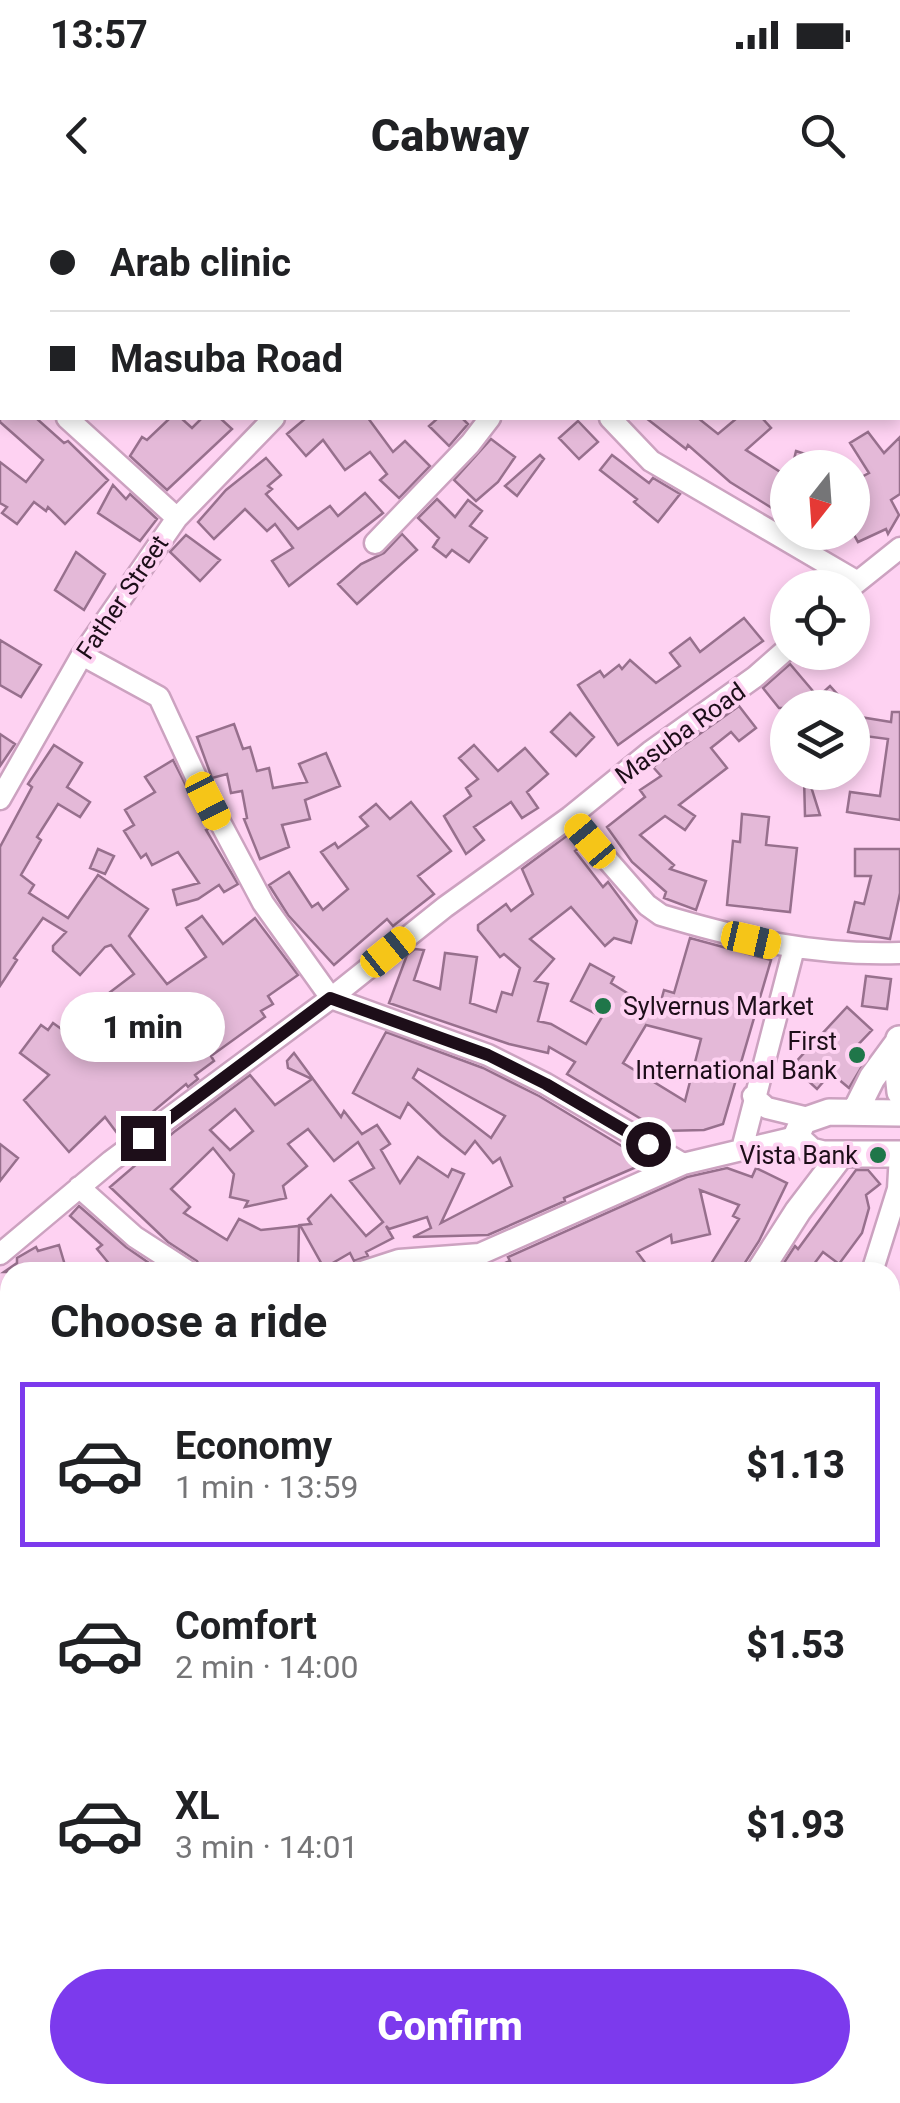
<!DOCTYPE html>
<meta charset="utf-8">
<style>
body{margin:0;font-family:Roboto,sans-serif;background:#f6f6f6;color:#202124;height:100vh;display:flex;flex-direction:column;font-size:38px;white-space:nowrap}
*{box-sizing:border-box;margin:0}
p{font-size:32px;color:#757577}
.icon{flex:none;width:55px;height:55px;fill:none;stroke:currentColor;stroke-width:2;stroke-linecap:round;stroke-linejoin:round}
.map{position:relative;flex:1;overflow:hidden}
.sheet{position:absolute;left:0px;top:1062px;width:900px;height:842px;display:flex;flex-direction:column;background:#fff;border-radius:30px 30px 0 0;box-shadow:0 5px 15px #0003}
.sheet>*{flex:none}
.guide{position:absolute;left:0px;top:0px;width:900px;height:220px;box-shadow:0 5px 15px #0003;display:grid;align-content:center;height:220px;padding:0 50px;background:#fff}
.needle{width:65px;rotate:197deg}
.fabs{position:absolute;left:770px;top:250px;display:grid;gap:20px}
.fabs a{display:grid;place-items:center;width:100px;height:100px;border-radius:50%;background:#fff;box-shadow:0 5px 15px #0003;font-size:50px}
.end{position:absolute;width:45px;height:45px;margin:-22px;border:12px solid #1d0e19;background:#fff;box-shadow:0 0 0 5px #fff}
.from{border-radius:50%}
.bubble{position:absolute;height:70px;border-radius:35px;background:#fff;box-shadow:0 5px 15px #0003;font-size:32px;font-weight:800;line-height:70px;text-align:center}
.car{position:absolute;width:30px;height:60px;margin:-30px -15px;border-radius:12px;box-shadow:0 0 8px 2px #0007;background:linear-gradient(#f5c518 24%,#345 0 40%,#f5c518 0 76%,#345 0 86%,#f5c518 0)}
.guide b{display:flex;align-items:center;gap:35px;height:95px;font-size:38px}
.guide b+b{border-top:2px solid #e0e0e0}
.guide i{width:25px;height:25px;background:#202124}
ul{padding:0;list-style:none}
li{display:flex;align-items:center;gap:30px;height:165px;margin:0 20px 15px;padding:0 30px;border:5px solid transparent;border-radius:0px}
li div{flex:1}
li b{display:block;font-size:38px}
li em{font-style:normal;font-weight:800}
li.current{border-color:#7c3aed}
li>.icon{width:90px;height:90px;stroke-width:1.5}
h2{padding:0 50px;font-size:45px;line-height:120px}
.action{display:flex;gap:20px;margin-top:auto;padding:20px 50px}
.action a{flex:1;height:115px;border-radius:60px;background:#7c3aed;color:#fff;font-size:40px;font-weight:800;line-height:115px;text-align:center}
.status{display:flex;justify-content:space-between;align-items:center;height:70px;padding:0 50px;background:#fff;direction:ltr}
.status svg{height:28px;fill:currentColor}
header{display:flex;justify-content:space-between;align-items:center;height:130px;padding:0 50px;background:#fff;font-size:45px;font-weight:800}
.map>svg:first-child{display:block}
.forest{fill:#e883d1}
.building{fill:#e4b9d8;stroke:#97708d;stroke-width:2.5;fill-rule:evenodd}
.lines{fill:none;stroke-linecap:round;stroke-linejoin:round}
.minor-casing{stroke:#cca2c0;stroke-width:25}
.major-casing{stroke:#cca2c0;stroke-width:30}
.minor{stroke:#fff;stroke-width:20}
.major{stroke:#fff;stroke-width:25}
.route{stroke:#1d0e19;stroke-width:12}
.poi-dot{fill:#1f7649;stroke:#fed2f2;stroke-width:4}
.labels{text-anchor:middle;stroke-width:8;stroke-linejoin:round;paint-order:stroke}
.street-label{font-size:25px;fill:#1d0e19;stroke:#fed2f2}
.poi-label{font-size:25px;fill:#1d0e19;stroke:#fed2f2;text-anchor:end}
</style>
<div class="status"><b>13:57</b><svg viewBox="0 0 49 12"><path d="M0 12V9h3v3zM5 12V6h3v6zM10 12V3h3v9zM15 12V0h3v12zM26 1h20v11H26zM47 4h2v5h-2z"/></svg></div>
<header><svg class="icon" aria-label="back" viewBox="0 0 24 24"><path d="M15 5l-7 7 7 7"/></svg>Cabway<svg class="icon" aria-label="search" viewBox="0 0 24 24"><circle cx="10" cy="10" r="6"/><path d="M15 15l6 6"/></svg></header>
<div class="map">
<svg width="900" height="1903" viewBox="0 0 900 1903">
<rect width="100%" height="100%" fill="#fed2f2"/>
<path class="forest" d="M 0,0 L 213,0 L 2,2 L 2,24 Z"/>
<path class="building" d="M 0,218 L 36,218 L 64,243 L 68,241 L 108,280 L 65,324 L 48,307 L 46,311 L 34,302 L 17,324 L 2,313 L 7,307 L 0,303 L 0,262 L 26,282 L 43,260 L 0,222 Z
M 170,218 L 181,218 L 192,228 L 202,218 L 220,218 L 232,229 L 167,290 L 130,256 L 142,237 L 147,240 Z
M 306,218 L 368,218 L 393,252 L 405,241 L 430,266 L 399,298 L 380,280 L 387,274 L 370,252 L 345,270 L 323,240 L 306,256 L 287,234 Z
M 438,218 L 462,218 L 468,224 L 449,246 L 429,226 Z
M 646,218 L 698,218 L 718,234 L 737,218 L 762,218 L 771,228 L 746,250 L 788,277 L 788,318 L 730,282 L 688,245 L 686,249 Z
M 578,221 L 598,242 L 579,259 L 559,238 Z
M 868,232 L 884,253 L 900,237 L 900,294 L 891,300 L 899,315 L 888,334 L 886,329 L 858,342 L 852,331 L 852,282 L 869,273 L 850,243 Z
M 491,239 L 515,257 L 498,282 L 476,301 L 454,280 Z
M 796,251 L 838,265 L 837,268 L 792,268 Z
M 540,255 L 544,259 L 517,296 L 505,286 Z
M 612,255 L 649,283 L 653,278 L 680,294 L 658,322 L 634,302 L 637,299 L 600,270 Z
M 266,258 L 281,275 L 268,286 L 272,289 L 266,294 L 298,329 L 330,306 L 338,316 L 365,293 L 383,313 L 289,386 L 272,361 L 293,348 L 275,324 L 267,331 L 245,309 L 214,339 L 198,322 L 226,290 Z
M 113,285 L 126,299 L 130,294 L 157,319 L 140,341 L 98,313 Z
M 437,299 L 455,317 L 468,300 L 482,311 L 470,326 L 487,338 L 469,362 L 452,350 L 446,357 L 433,347 L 439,338 L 418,318 Z
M 402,334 L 417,350 L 357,404 L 338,384 L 361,364 L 384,353 Z
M 186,335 L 220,360 L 200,381 L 170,352 Z
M 76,352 L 105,374 L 84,410 L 55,390 Z
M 744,418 L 763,441 L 618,545 L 578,485 L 600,471 L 604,477 L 619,465 L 622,469 L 630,460 L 656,483 L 680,466 L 670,453 L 690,438 L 700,452 Z
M 0,440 L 41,465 L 21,497 L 0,485 Z
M 790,464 L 818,497 L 830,486 L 839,496 L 827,508 L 779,508 L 763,488 Z
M 739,506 L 756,528 L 739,541 L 731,532 L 711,548 L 727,568 L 679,605 L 695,616 L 685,630 L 665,616 L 640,635 L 674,665 L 670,669 L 706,681 L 696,710 L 664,698 L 666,692 L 632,662 L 607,627 L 645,597 L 640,590 L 661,576 L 653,567 Z
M 892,512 L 900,512 L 900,620 L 847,612 L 850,592 L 880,596 L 888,539 L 857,535 L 860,517 L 891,522 Z
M 570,513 L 594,537 L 576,556 L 551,532 Z
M 234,524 L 243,549 L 250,547 L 257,571 L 269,568 L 273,588 L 307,582 L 299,564 L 326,553 L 340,586 L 305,600 L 310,619 L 282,625 L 289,647 L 260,659 L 244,619 L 247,618 L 242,591 L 231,593 L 227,574 L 212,578 L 197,537 Z
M 0,534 L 15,544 L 0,566 Z
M 54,545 L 82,563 L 67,587 L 90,602 L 80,617 L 58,604 L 37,637 L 41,640 L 21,675 L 34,685 L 29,693 L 68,718 L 98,675 L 148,709 L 129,736 L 167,784 L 206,757 L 186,728 L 202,716 L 223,744 L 255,718 L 298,775 L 268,796 L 273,804 L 261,811 L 265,817 L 211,856 L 214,861 L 195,875 L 198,879 L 188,887 L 186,884 L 143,920 L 140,916 L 117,933 L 105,917 L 69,952 L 24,900 L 49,875 L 20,853 L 41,825 L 48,830 L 53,823 L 67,833 L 104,804 L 115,810 L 118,807 L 105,796 L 134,774 L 111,745 L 105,747 L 80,775 L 53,751 L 53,746 L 66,732 L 43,718 L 14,758 L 17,760 L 0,786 L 0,647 L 32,587 L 28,584 Z
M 474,545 L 498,571 L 525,548 L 548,574 L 527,592 L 538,608 L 522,618 L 511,602 L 474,627 L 484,640 L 466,654 L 444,616 L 471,596 L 466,588 L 478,579 L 459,558 Z
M 173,560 L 208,629 L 206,630 L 238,684 L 224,692 L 219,685 L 198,699 L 177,705 L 173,690 L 199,683 L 178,652 L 152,665 L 146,654 L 141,658 L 124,631 L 134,625 L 125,610 L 155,592 L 145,577 Z
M 804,577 L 808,577 L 820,615 L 805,616 Z
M 411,602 L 451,651 L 418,676 L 434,694 L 393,726 L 387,719 L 334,765 L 288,715 L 269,685 L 289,672 L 312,707 L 318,703 L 323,710 L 348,689 L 321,652 L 335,643 L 338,648 L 368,626 L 360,617 L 376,604 L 390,619 Z
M 742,614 L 769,617 L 766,645 L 797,648 L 790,712 L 727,705 L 733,641 L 740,642 Z
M 568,635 L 579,648 L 575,651 L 603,687 L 608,682 L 637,721 L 631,743 L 614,738 L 605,746 L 571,707 L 530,739 L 554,759 L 535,781 L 548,784 L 538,821 L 551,824 L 586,844 L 602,817 L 571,801 L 590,764 L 614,777 L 611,783 L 658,812 L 664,790 L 674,793 L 690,738 L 771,760 L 723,924 L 704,930 L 661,931 L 567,874 L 575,862 L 549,847 L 548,853 L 509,844 L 389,803 L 407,755 L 415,749 L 424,750 L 414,780 L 440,789 L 445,753 L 477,757 L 470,803 L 496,812 L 502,792 L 512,795 L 520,768 L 504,754 L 500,757 L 478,730 L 478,725 L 506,704 L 511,711 L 533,694 L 522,669 ZM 646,825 L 701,839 L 685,901 L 623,863 Z
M 98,649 L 114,656 L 105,674 L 90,668 Z
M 855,649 L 900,649 L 900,693 L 890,739 L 848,732 L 855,702 L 864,704 L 871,676 L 855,676 Z
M 866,776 L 891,779 L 887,809 L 862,806 Z
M 847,807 L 872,830 L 855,848 L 867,858 L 849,888 L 831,873 L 817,889 L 792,866 Z
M 386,832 L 483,868 L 539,896 L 648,962 L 564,998 L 565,1001 L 488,1035 L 413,1037 L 431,1028 L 427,1017 L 389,1029 L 386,1026 L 393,1038 L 366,1052 L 368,1056 L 354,1061 L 350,1053 L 324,1068 L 300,1025 L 311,1024 L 308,1019 L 331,995 L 366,1036 L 383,1022 L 350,981 L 374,968 L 358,942 L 334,961 L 308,929 L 288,944 L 307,966 L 283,986 L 286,998 L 245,1007 L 248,1001 L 230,997 L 234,974 L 213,948 L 171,989 L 190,1007 L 184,1013 L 227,1040 L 239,1019 L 261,1030 L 299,1026 L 298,1072 L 203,1072 L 197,1061 L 168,1042 L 110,987 L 174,932 L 250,875 L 275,905 L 312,879 L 288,868 L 287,861 L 294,853 L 341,917 L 344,911 L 362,934 L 377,925 L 390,944 L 381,950 L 400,983 L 418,957 L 448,977 L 452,969 L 464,974 L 441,1023 L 512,986 L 500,958 L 493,963 L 475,941 L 465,954 L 441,935 L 408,903 L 400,918 L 353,893 ZM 418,869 L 505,916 L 491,938 L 413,878 ZM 235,909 L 253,931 L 230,950 L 210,930 Z
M 0,944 L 18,958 L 0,981 Z
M 727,968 L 752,977 L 756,968 L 787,983 L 759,1041 L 739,1072 L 706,1072 L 739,1019 L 733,1016 L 739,1005 L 700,990 L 710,1034 L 672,1043 L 671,1035 L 637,1052 L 652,1072 L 484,1072 L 510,1061 L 508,1057 L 687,977 Z
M 856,970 L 868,970 L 880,984 L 866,995 L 869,1008 L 862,1033 L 839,1064 L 823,1052 L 808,1072 L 778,1072 L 795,1046 L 798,1049 Z
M 79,1006 L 126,1047 L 162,1072 L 116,1072 L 97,1049 L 102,1045 L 70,1016 Z
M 59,1045 L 67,1072 L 4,1072 L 17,1063 L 17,1058 L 36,1047 L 38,1051 Z"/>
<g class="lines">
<defs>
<path id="minor" d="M 495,0 L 496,2
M 785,0 L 786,2
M 0,156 L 2,158
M 898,158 L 900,161
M 67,218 L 177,318
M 610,218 L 651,261 L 856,381
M 375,343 L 470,244 L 490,218
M 850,388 L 900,348
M 82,455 L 159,497 L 196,577 L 263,703 L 331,798 L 488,855 L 546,884 L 683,964
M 0,599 L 82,455 L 177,318 L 274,218
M 570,617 L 647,705 L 661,715 C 741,739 816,756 900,753
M 753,896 L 767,908 L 808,918
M 742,949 L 794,748
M 79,987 L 135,1037 L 189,1072
M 0,1054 L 111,961 L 331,798 L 445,707 L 570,617 L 650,552 L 755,477 L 788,448
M 362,1072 L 399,1060 L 480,1054 L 683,964 L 796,937
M 872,1072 L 898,989 L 900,954
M 890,1162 L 900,1166
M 0,1267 L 10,1273
M 890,1484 L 900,1477
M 890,1584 L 900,1595
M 243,1895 L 252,1903
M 780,1895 L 780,1903
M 310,1903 L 319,1895
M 559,1903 L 587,1903"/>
<path id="major" d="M 899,839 L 897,863 L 900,892
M 856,910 L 872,878 L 897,844
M 900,913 L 829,912 L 803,921 L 796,937 L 811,951 L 823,954 L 900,954
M 759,1072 L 798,1011 L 840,956
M 0,1686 L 10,1681"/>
</defs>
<use href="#minor" class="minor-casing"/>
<use href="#major" class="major-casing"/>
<use href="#minor" class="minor"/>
<use href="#major" class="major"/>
</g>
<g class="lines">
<path class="route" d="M 143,938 L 330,798 L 488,855 L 546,884 L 648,944"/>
</g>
<g class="poi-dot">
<circle cx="603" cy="806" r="10"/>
<circle cx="857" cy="855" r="10"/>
<circle cx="878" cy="955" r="10"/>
</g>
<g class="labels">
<g class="street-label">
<text transform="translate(122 397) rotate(-56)" y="9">Father Street</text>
<text transform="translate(680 533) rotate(-36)" y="9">Masuba Road</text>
</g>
<g class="poi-label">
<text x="623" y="815" text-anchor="start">Sylvernus Market</text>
<text x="837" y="850">First<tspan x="837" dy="29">International Bank</tspan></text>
<text x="858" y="964">Vista Bank</text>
</g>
</g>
</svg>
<div class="fabs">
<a><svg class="needle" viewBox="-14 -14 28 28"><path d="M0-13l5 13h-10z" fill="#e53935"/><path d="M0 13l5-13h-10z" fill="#757577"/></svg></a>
<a><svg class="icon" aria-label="locate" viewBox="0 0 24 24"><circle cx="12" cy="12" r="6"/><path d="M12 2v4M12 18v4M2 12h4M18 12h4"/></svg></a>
<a><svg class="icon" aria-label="layers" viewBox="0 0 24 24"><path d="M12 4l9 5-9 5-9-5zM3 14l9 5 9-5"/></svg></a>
</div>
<i class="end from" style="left:648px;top:944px"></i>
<i class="end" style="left:143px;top:938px"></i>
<div class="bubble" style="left:60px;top:792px;width:165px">1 min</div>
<i class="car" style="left:208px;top:601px;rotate:153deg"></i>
<i class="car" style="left:590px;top:641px;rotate:320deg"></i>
<i class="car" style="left:751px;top:740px;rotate:103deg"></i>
<i class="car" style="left:388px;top:752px;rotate:51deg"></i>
<div class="guide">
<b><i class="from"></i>Arab clinic</b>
<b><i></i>Masuba Road</b>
</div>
<section class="sheet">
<h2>Choose a ride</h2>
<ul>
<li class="current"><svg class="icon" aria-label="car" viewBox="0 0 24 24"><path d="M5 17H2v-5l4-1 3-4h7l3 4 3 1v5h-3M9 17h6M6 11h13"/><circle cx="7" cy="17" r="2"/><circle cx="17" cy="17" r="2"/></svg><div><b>Economy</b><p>1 min · 13:59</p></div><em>$1.13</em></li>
<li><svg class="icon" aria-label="car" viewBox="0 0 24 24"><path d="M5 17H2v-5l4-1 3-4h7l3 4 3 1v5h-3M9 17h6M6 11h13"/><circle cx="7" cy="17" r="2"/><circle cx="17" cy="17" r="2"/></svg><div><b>Comfort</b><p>2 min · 14:00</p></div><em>$1.53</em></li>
<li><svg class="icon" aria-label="car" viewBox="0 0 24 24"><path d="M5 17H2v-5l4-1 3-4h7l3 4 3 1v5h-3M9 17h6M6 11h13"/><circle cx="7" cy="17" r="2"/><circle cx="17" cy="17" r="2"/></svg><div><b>XL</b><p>3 min · 14:01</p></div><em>$1.93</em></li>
</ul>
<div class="action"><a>Confirm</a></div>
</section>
</div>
